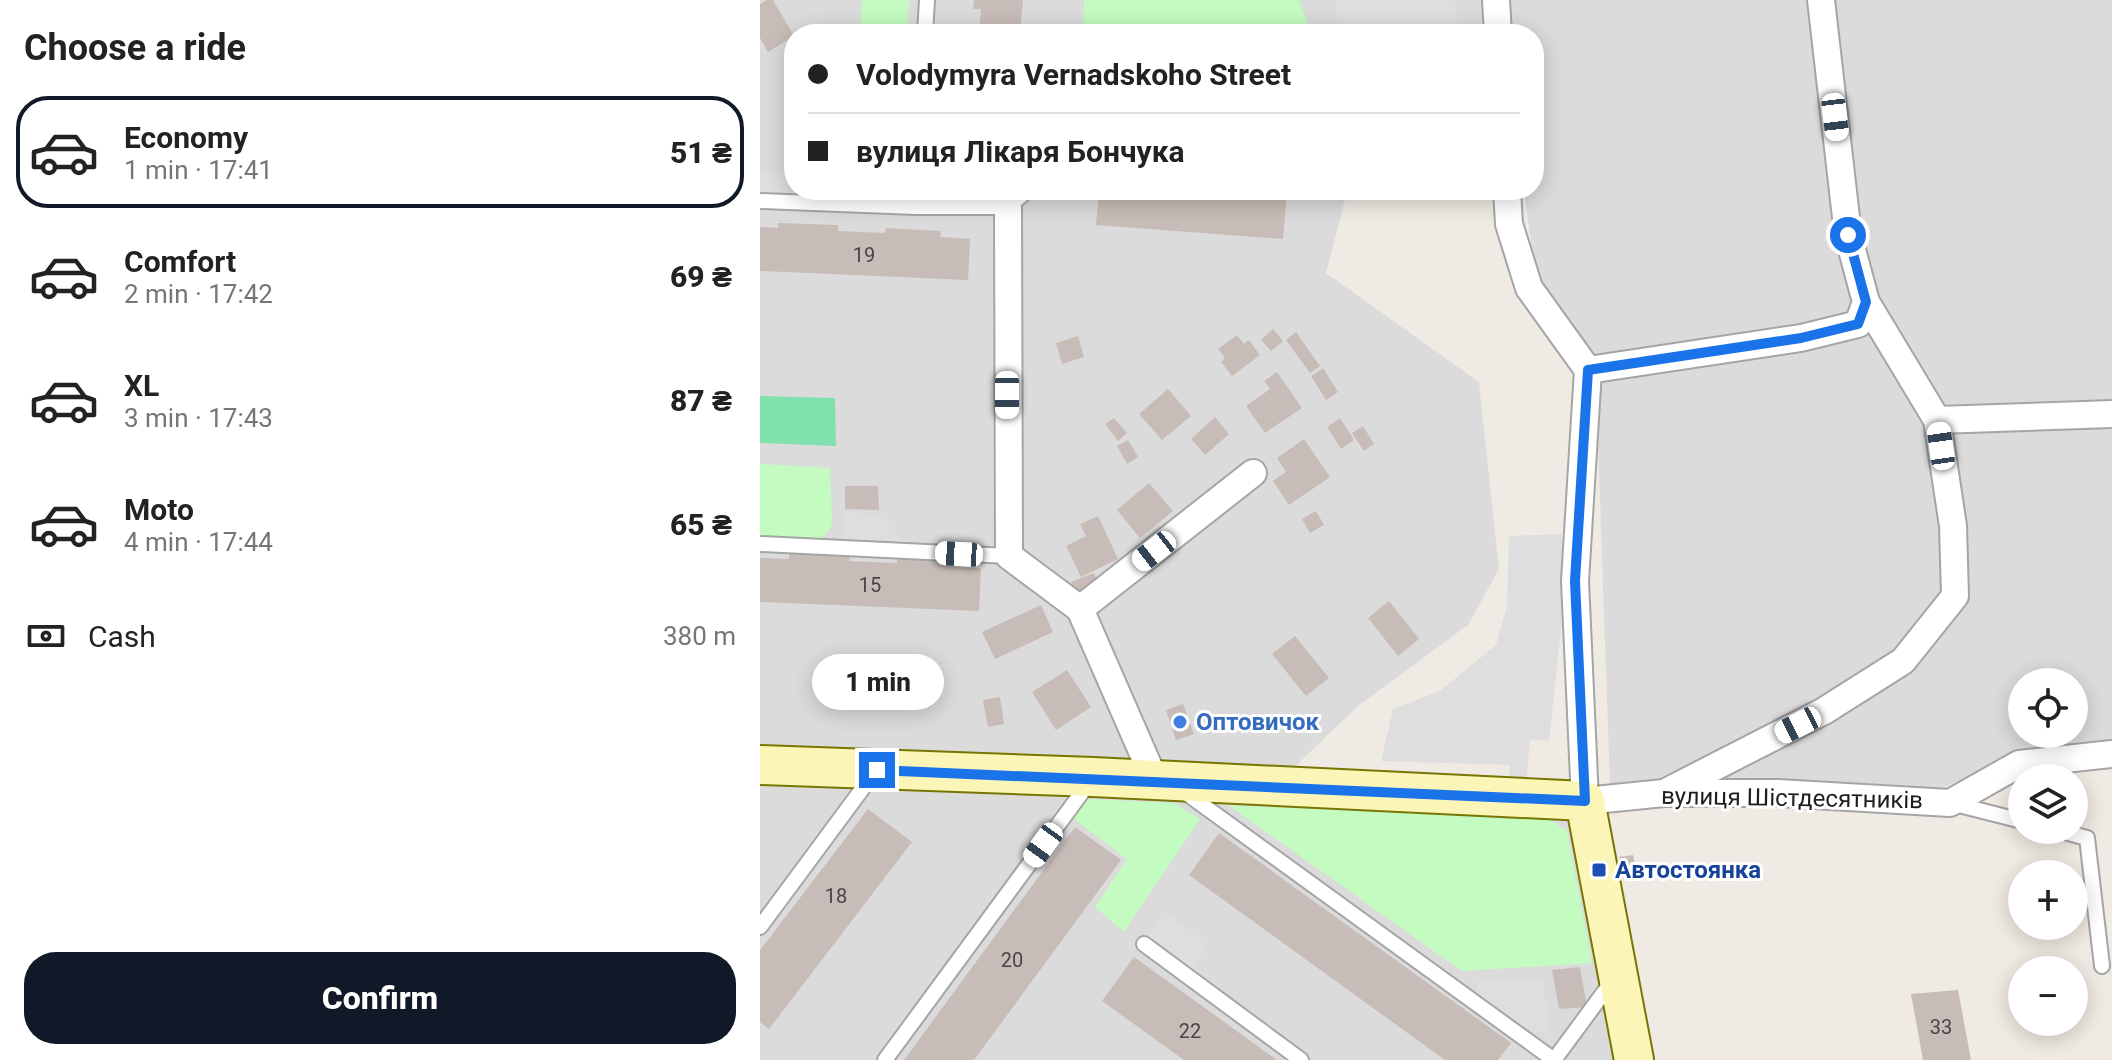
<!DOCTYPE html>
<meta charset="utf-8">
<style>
body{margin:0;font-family:Roboto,sans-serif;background:#f2f2f2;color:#222;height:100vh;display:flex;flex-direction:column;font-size:30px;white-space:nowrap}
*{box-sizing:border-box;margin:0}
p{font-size:26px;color:#767676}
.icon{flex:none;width:44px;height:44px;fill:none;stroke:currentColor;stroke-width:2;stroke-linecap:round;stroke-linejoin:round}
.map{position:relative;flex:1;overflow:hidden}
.details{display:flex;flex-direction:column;background:#fff;width:760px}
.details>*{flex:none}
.banner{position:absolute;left:24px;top:24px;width:760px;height:176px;border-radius:32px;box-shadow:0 4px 20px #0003;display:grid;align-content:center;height:176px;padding:0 24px;background:#fff}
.controls{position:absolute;left:1248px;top:668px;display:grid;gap:16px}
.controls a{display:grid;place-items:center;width:80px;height:80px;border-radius:50%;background:#fff;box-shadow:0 4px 20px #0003;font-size:40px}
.end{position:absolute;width:36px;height:36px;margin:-18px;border:10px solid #1a73e8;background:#fff;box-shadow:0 0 0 4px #fff}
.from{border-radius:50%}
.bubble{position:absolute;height:56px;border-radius:28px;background:#fff;box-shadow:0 4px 20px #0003;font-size:26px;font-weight:800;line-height:56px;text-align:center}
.car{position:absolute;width:24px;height:48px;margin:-24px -12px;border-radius:10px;box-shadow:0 0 6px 2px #0007;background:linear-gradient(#fff 24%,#345 0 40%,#fff 0 76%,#345 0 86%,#fff 0)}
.banner b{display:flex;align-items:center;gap:28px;height:76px;font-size:30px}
.banner b+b{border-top:2px solid #e0e0e0}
.banner i{width:20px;height:20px;background:#222}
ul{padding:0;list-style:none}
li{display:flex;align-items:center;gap:24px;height:112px;margin:0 16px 12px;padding:0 8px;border:4px solid transparent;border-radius:32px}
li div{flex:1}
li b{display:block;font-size:30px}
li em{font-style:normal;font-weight:800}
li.current{border-color:#111827}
li>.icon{width:72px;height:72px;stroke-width:1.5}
h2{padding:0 24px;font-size:36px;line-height:96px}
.pay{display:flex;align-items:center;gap:20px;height:88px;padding:0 24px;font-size:30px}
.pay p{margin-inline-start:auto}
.primary-button{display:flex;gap:16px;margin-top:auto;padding:16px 24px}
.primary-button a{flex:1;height:92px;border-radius:32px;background:#111827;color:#fff;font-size:32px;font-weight:800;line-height:92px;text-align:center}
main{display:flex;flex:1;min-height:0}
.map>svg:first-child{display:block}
.residential{fill:#dcdbdb;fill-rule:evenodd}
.park{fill:#c3fbc0}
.pitch{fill:#80e1af}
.parking{fill:#dedede}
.building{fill:#c7bcb7}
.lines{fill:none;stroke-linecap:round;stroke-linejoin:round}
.lane-casing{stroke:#a5a5a5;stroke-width:18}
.street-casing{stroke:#a5a5a5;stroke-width:30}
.secondary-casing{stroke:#787602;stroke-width:42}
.lane{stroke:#fff;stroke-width:14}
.street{stroke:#fff;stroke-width:26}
.secondary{stroke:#fbf6b7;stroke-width:38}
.route{stroke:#1a73e8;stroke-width:10}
.shop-dot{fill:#3f7fe0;stroke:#fff;stroke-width:3}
.transit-dot{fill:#1a4fb4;stroke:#fff;stroke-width:3}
.labels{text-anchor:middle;stroke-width:6;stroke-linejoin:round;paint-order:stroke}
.number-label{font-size:20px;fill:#484644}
.shop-label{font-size:24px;font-weight:bold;fill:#366cbe;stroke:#fff;text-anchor:start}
.street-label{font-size:24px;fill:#1e1e1e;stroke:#fff}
.transit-label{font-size:24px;font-weight:bold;fill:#164399;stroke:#fff;text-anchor:start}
</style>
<main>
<section class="details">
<h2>Choose a ride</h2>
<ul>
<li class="current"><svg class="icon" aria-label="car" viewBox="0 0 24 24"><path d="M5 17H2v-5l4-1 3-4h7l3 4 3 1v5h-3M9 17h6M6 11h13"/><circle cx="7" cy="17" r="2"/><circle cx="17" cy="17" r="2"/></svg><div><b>Economy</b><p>1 min · 17:41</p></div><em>51 ₴</em></li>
<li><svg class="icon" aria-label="car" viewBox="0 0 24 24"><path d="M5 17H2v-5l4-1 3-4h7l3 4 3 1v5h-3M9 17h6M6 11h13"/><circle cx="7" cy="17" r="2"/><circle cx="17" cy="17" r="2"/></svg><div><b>Comfort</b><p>2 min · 17:42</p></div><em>69 ₴</em></li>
<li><svg class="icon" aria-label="car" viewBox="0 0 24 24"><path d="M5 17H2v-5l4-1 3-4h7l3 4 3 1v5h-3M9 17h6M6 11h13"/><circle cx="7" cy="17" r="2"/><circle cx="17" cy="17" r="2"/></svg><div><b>XL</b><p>3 min · 17:43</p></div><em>87 ₴</em></li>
<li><svg class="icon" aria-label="car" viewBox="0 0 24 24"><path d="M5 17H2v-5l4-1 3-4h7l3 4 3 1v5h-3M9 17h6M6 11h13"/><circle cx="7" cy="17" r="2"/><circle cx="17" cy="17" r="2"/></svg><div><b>Moto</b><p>4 min · 17:44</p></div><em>65 ₴</em></li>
</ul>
<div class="pay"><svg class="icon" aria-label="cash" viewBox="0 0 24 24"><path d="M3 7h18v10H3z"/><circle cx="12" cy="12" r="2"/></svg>Cash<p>380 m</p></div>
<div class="primary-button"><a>Confirm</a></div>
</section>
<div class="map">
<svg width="1352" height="1060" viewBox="0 0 1352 1060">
<rect width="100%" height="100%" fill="#f0eae4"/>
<path class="residential" d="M 0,0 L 1352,0 L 1352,744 L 1259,754 L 1182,788 L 1004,778 L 850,785 L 835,357 L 775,271 L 764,190 L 774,190 L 774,34 L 34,34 L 34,190 L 683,190 L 587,192 L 566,273 L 719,382 L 739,569 L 708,625 L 598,706 L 527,774 L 0,752 ZM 1262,682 L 1314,682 L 1314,734 L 1262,734 Z
M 0,773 L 793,809 L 816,823 L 862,1060 L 0,1060 Z"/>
<path class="park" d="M 102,0 L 149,0 L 147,34 L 100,34 Z
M 324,0 L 539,0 L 551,34 L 323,34 Z
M 0,464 L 70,468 L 72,523 C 69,533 65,536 55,539 L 0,537 Z
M 327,799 L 414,803 L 440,819 L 364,932 L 335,907 L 367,859 L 313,818 Z
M 468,805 L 789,819 L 807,831 L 832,963 L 702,971 Z"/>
<path class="pitch" d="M 0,396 L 75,398 L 76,446 L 0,443 Z"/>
<path class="parking" d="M 575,0 L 694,0 L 700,34 L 579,34 Z
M 0,172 L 34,174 L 34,190 L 96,190 L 110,205 L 0,201 Z
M 83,512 L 122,515 L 149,551 L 85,548 Z
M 802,534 L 801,631 L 789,741 L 770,739 L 766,782 L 749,780 L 750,765 L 621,761 L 633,709 L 680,691 L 736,645 L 747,606 L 749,536 Z
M 405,912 L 448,945 L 428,976 L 384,944 Z
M 718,980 L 782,981 L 791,1034 L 761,1030 L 718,998 Z"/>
<path class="building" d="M 7,0 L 13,0 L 34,36 L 8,52 L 0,38 L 0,4 Z
M 214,0 L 263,0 L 260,34 L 219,34 L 221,9 L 213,9 Z
M 339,190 L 482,190 L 527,193 L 523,239 L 336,225 Z
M 18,223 L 78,225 L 78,231 L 125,233 L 126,228 L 181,231 L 180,237 L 210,239 L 208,280 L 0,271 L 0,227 L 18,228 Z
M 513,329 L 523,341 L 511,351 L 501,340 Z
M 536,332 L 560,366 L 550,373 L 526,340 Z
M 477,335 L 484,344 L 489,340 L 500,355 L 472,376 L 461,362 L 465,358 L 458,349 Z
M 318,336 L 324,357 L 302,364 L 296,343 Z
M 563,368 L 578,392 L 566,400 L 551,376 Z
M 517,372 L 542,408 L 505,433 L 486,406 L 510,389 L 504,381 Z
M 408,389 L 431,416 L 402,440 L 379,414 Z
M 455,417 L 469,434 L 445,455 L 431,439 Z
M 354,418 L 367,433 L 358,441 L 345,424 Z
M 580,418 L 594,440 L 581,449 L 567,427 Z
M 603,426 L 614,444 L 604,451 L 592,433 Z
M 544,439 L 570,477 L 529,505 L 513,481 L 526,472 L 517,458 Z
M 368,440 L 378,457 L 367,464 L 357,446 Z
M 389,483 L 413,511 L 380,538 L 357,510 Z
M 85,486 L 118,486 L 119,510 L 85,509 Z
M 556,511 L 564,525 L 550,533 L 542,519 Z
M 338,516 L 358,559 L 321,577 L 306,546 L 326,536 L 320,524 Z
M 29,553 L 90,555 L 89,561 L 137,563 L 137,558 L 195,560 L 195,567 L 221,568 L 219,611 L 0,602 L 0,558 L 29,559 Z
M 334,573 L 340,587 L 318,597 L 311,582 Z
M 629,601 L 659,639 L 638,656 L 608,618 Z
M 281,605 L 293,632 L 235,659 L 222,632 Z
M 535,636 L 569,678 L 546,696 L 512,654 Z
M 307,670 L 331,707 L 296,730 L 272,692 Z
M 240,697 L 244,724 L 228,727 L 223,700 Z
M 423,704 L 434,734 L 416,740 L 406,710 Z
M 108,809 L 152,842 L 9,1029 L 0,1022 L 0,950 Z
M 315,827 L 361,860 L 214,1060 L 144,1060 Z
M 459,833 L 751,1043 L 738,1060 L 685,1060 L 429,875 Z
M 873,855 L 876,872 L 862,874 L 859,857 Z
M 374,957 L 517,1060 L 424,1060 L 342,1001 Z
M 820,967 L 827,1007 L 799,1009 L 792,970 Z
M 1198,990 L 1211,1060 L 1163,1060 L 1151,994 Z"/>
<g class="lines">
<defs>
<path id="lane" d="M 165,34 L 167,0
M 0,201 L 156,207 L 248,207 L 268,190
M 156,207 L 157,190
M 0,544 L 249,556
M 422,790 L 794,1060
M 1191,803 L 1262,821
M 1297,830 L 1327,838 L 1342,966
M 0,927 L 114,773
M 384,944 L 541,1060
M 125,1060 L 331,780
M 794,1060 L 853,980"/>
<path id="street" d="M 736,0 L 738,34
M 747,190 L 749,224 L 769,288 L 828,370
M 248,207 L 249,556 L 320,609 L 395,781
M 828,370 L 815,581 L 825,801 L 904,793 L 1018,793 L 1190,803 L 1259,764 L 1352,754
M 828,370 L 1041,338 L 1098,324 L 1106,302
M 1177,420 L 1352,414
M 320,609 L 493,473
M 904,793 L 1064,711 L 1143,661 L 1195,596 L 1193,526 L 1177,420 L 1106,302 L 1088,235 L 1061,0"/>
<path id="secondary" d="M 0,765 L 333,777 L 825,801 L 874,1060"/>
</defs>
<use href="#lane" class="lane-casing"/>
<use href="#street" class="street-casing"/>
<use href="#secondary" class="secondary-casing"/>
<use href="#lane" class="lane"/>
<use href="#street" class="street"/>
<use href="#secondary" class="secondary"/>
</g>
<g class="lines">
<path class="route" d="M 117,770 L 825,801 L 815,581 L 828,370 L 1041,338 L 1098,324 L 1106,302 L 1088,235"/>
</g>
<circle class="shop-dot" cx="420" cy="722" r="8"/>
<rect class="transit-dot" x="831" y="862" width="16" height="16" rx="4"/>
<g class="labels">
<g class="number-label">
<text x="104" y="262">19</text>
<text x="110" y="592">15</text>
<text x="76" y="903">18</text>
<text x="252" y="967">20</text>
<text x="1181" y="1034">33</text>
<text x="430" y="1038">22</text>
</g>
<g class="shop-label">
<text x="436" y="730">Оптовичок</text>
</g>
<g class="street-label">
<text transform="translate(1032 798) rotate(1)" y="8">вулиця Шістдесятників</text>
</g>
<g class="transit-label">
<text x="855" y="878">Автостоянка</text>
</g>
</g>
</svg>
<div class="controls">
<a><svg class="icon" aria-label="locate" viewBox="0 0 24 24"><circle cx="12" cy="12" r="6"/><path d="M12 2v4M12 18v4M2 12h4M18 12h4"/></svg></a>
<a><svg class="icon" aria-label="layers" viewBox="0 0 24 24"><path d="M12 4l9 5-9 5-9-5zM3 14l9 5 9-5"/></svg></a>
<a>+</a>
<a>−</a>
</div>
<i class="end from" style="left:1088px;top:235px"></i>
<i class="end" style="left:117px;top:770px"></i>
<div class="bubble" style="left:52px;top:654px;width:132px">1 min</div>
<i class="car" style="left:1075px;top:117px;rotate:173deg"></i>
<i class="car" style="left:247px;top:395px;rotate:180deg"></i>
<i class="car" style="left:1181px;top:446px;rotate:352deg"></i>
<i class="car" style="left:394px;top:551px;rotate:232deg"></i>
<i class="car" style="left:199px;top:554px;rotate:273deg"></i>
<i class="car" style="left:1038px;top:725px;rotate:243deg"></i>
<i class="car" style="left:283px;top:845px;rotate:216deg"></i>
<div class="banner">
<b><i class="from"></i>Volodymyra Vernadskoho Street</b>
<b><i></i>вулиця Лікаря Бончука</b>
</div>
</div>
</main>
